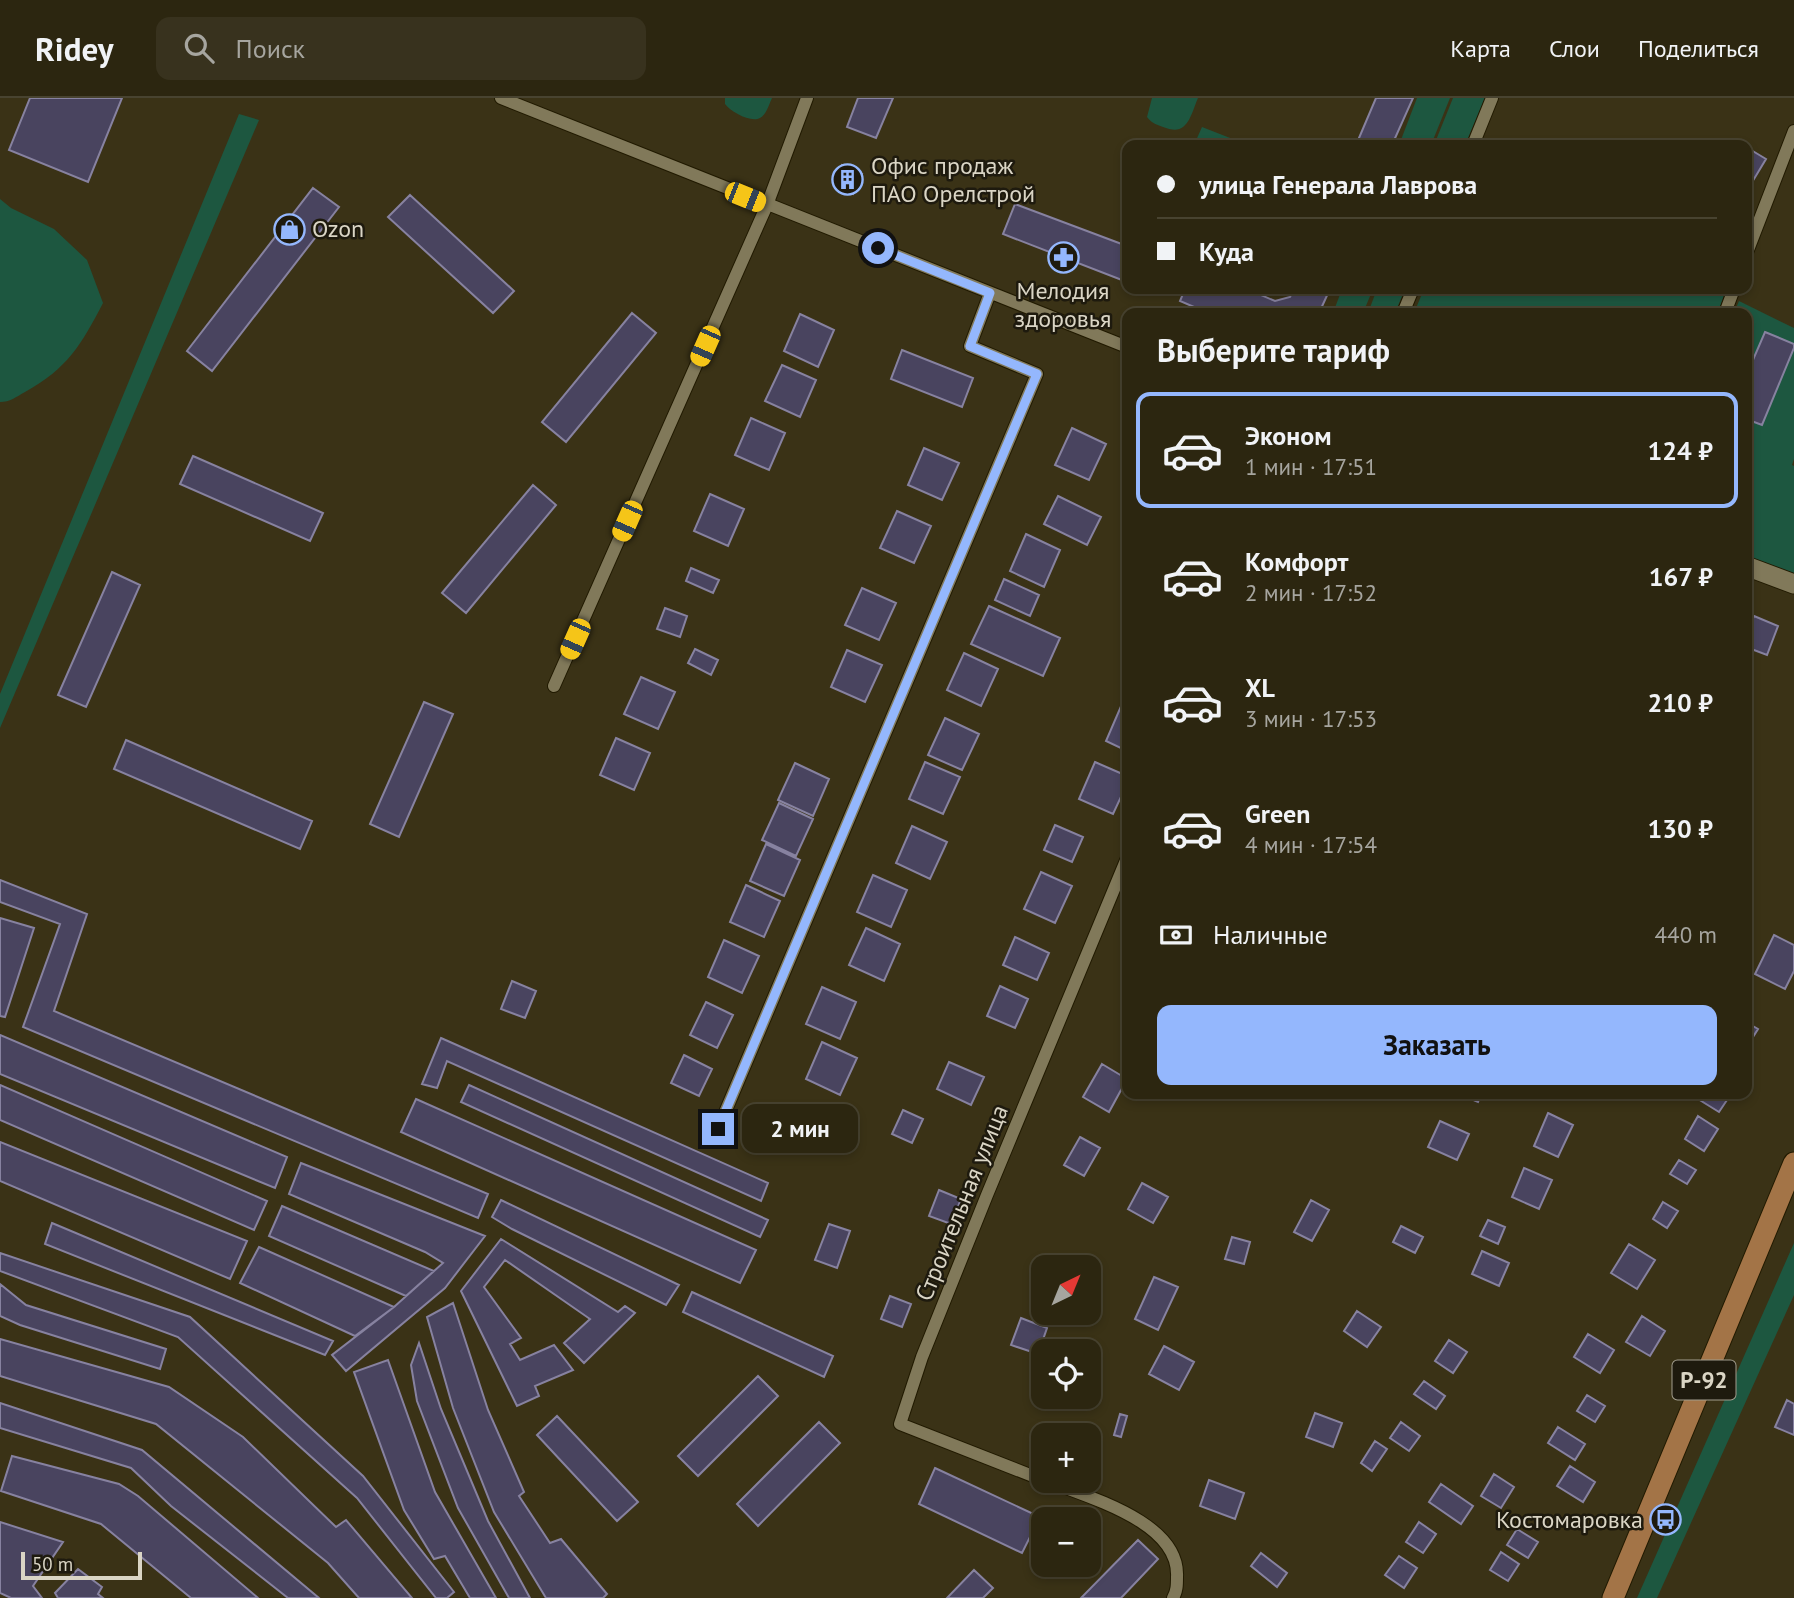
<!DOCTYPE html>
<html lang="ru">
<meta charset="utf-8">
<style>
body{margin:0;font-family:"PT Sans",sans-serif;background:#38321e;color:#f1f3f6;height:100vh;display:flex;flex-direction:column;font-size:26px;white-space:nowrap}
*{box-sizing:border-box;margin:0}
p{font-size:23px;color:#a6a59f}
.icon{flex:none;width:38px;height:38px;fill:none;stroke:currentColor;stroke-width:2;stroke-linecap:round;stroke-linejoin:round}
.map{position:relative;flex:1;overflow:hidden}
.details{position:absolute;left:1122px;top:210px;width:630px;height:791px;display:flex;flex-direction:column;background:#2c2610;border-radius:14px;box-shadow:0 4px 10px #0003,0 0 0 2px #484330}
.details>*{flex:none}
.hud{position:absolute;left:1122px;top:42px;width:630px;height:154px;border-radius:14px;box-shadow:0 4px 10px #0003,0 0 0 2px #484330;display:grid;align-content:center;height:154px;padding:0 35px;background:#2c2610}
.needle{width:46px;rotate:43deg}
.buttons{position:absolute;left:1031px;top:1157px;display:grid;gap:14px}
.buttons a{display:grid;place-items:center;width:70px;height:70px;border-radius:14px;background:#2c2610;box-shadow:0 4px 10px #0003,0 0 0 2px #484330;font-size:35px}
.scale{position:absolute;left:21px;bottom:18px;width:121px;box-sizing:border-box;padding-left:7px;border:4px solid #dad5c5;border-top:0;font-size:19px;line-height:24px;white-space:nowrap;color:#dad5c5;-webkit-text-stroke:5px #1e1a0e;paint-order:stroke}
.end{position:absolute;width:32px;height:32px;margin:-16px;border:9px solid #94b7fd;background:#111;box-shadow:0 0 0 4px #111}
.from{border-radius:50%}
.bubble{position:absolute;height:49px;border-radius:14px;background:#2c2610;box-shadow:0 4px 10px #0003,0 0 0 2px #484330;font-size:23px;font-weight:600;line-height:49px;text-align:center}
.car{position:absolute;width:21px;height:42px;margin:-21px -10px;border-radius:9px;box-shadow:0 0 5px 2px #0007;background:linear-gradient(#f5c518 24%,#345 0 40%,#f5c518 0 76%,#345 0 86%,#f5c518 0)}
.hud b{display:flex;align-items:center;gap:24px;height:66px;font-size:26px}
.hud b+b{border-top:2px solid #484330}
.hud i{width:18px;height:18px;background:#f1f3f6}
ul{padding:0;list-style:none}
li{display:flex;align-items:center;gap:21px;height:116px;margin:0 14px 10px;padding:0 21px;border:4px solid transparent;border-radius:14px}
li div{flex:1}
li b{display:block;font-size:26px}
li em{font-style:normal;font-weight:600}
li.on{border-color:#94b7fd}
li>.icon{width:63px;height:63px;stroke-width:1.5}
h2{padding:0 35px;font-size:32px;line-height:84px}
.pay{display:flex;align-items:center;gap:18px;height:77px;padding:0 35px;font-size:26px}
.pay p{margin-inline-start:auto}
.button{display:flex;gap:14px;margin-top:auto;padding:14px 35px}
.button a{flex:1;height:80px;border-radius:14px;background:#94b7fd;color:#111;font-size:28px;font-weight:600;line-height:80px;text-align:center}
header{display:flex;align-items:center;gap:42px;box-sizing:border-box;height:98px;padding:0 35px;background:#2c2610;border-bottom:2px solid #484330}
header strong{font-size:33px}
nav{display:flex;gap:38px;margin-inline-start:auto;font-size:24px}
.search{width:490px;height:63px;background:#38321e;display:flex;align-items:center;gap:18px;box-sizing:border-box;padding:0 24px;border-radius:14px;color:#a6a59f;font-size:26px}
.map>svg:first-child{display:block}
.green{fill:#1d5740}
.building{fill:#49445f;stroke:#8782a0;stroke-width:2}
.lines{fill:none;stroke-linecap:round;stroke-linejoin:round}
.street-casing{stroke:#211a00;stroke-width:14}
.secondary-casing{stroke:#211a00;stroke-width:21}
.primary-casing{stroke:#211a00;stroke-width:23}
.street{stroke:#81795a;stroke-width:12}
.secondary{stroke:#81795a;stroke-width:19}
.primary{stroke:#a37447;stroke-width:21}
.route{stroke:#94b7fd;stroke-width:9}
.labels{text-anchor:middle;stroke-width:5;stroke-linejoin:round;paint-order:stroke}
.shield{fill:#1e1a0e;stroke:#a29d8e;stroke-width:2}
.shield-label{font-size:23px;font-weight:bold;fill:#dad5c5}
.poi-label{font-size:24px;fill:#dad5c5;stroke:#1e1a0e;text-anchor:start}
.street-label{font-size:24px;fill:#dad5c5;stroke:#1e1a0e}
</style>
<header>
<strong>Ridey</strong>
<div class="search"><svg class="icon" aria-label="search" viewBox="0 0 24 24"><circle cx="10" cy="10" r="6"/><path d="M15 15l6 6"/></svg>Поиск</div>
<nav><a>Карта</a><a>Слои</a><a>Поделиться</a></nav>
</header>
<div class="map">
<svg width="1794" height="1500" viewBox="0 0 1794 1500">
<rect width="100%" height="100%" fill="#3a3216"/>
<path class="green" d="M 725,0 L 772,0 C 769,6 767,16 760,20 C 751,25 731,14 725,6 Z
M 1152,0 L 1198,0 C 1191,16 1188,38 1166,30 C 1158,27 1152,26 1147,19 Z
M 1417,0 L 1450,0 L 1431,47 L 1399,47 Z
M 1453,0 L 1485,0 L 1465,47 L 1434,47 Z
M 239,16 L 259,22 L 0,630 L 0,596 Z
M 1202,29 L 1248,47 L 1194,47 Z
M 0,101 L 11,110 L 54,131 L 87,162 L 103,205 C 81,247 68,270 25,294 C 16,299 10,304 0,304 Z
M 1342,191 L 1373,191 L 1363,215 L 1333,215 Z
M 1377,191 L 1405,191 L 1395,215 L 1368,215 Z
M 1424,191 L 1712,191 L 1724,197 L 1718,215 L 1414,215 Z
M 1739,203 L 1794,230 L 1794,361 L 1792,367 L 1794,368 L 1794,476 L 1747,460 L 1746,215 L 1734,215 Z
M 1794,1145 L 1794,1197 L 1657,1500 L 1637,1500 Z"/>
<path class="building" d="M 30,0 L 122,0 L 88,84 L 9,52 Z
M 858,0 L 893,0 L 876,40 L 847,29 Z
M 1376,0 L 1413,0 L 1392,47 L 1356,47 Z
M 1746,49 L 1766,61 L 1751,86 L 1746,83 Z
M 842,67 L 862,76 L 853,96 L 834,88 Z
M 313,90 L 339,109 L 212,273 L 187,253 Z
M 410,97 L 514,193 L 493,215 L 388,119 Z
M 1015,106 L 1127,148 L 1127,184 L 1003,136 Z
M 1185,191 L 1247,191 L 1275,203 L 1290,199 L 1294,191 L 1330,191 L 1319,215 L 1208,215 L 1180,203 Z
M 632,215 L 656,235 L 566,344 L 542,324 Z
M 800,216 L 834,232 L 818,269 L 784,253 Z
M 1765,234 L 1794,246 L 1794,250 L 1762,327 L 1746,321 L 1746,278 Z
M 902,252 L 973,280 L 962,309 L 891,281 Z
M 782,267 L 816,282 L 800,319 L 765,303 Z
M 751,320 L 785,335 L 769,372 L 735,357 Z
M 1072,330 L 1106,346 L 1089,382 L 1055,367 Z
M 924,350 L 959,365 L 942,402 L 908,387 Z
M 193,358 L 323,415 L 310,443 L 180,386 Z
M 533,387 L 556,407 L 466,515 L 442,495 Z
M 710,396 L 744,411 L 728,448 L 694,433 Z
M 1058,398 L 1101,419 L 1087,447 L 1044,426 Z
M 897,413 L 931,428 L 914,465 L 880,450 Z
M 1026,436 L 1060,452 L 1044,489 L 1010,473 Z
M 691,470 L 719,482 L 713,495 L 686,483 Z
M 112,474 L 140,487 L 86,609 L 58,597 Z
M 1004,481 L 1039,497 L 1030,518 L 995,502 Z
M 862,490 L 896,505 L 879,542 L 845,527 Z
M 989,508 L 1060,540 L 1043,578 L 971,546 Z
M 665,510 L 687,518 L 680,539 L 657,531 Z
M 1754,518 L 1778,528 L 1767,557 L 1746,549 L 1746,536 Z
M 695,551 L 718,562 L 711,577 L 688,565 Z
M 847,552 L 882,567 L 865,604 L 831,589 Z
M 964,555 L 998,571 L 981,608 L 947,592 Z
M 641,579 L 675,594 L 658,631 L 624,616 Z
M 424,604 L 453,616 L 399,739 L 370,726 Z
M 1122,606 L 1127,609 L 1127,653 L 1106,643 Z
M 945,620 L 979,636 L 962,672 L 928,657 Z
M 616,640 L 650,655 L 634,692 L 600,677 Z
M 126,642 L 312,723 L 300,751 L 114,671 Z
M 925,664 L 960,679 L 943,716 L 909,701 Z
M 1095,664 L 1127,678 L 1127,686 L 1113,716 L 1079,701 Z
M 795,665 L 829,681 L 813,718 L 778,702 Z
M 779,705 L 813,721 L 796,758 L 762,742 Z
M 1055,727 L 1083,739 L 1072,764 L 1044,752 Z
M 912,728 L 947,744 L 930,781 L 896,765 Z
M 766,746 L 800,762 L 784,798 L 750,783 Z
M 1041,774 L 1072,788 L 1055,825 L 1024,811 Z
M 873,777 L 907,792 L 891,829 L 857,814 Z
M 0,782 L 87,816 L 54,913 L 488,1096 L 478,1120 L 23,929 L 60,826 L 0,804 Z
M 746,787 L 780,803 L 764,839 L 730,824 Z
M 0,820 L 34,830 L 5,919 L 0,918 Z
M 866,830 L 900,846 L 884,883 L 849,867 Z
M 1774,837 L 1794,847 L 1794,873 L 1785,891 L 1755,876 Z
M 1015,839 L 1049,855 L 1037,882 L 1003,867 Z
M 724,842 L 759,858 L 742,895 L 708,879 Z
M 512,883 L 536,893 L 525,920 L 501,911 Z
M 1000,888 L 1028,901 L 1015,930 L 987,918 Z
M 822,889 L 856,904 L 840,941 L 806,926 Z
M 706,904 L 733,917 L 717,950 L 690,937 Z
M 1746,924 L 1758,931 L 1746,950 Z
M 0,937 L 287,1059 L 275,1090 L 0,976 Z
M 441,940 L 768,1085 L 761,1103 L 447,963 L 437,990 L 422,986 Z
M 822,944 L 857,960 L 840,997 L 806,981 Z
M 684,957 L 712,971 L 699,998 L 671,985 Z
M 949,964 L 984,979 L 971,1007 L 937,991 Z
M 1102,966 L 1127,981 L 1109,1014 L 1083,999 Z
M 0,987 L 267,1103 L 254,1132 L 0,1022 Z
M 469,987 L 768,1122 L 760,1139 L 461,1004 Z
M 1459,996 L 1481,996 L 1478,1004 Z
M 1690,996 L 1731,996 L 1719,1014 Z
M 416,1001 L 756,1152 L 740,1185 L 401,1034 Z
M 776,1007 L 802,1019 L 794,1037 L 768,1025 Z
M 903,1012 L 923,1021 L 912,1045 L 892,1036 Z
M 1548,1015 L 1573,1027 L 1558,1059 L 1534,1048 Z
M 1698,1018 L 1718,1031 L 1704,1053 L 1685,1041 Z
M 1440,1023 L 1469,1036 L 1457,1062 L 1428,1049 Z
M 1080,1039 L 1100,1050 L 1084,1078 L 1064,1067 Z
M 0,1044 L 247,1143 L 230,1181 L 0,1083 Z
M 1679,1062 L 1696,1072 L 1687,1086 L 1670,1076 Z
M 301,1065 L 485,1138 L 445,1190 L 346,1273 L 332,1257 L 394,1209 L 443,1165 L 425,1154 L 289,1096 Z
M 1524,1070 L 1552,1082 L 1539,1111 L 1512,1099 Z
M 1142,1085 L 1168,1099 L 1153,1125 L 1128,1111 Z
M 939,1092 L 961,1101 L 951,1126 L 929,1118 Z
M 501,1102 L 679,1187 L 666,1207 L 512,1131 L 492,1119 Z
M 1311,1102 L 1329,1112 L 1312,1143 L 1294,1134 Z
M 1663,1104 L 1678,1113 L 1667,1130 L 1653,1121 Z
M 282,1108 L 434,1173 L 406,1198 L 269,1138 Z
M 1488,1122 L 1505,1129 L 1498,1146 L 1480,1138 Z
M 52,1125 L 333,1243 L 325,1257 L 45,1146 Z
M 829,1126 L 850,1133 L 837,1170 L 815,1162 Z
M 1401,1128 L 1423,1139 L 1415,1155 L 1393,1144 Z
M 1232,1139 L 1250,1144 L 1244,1166 L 1225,1161 Z
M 501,1141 L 618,1214 L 625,1208 L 635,1215 L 584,1265 L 564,1245 L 590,1221 L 505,1162 L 484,1189 L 521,1240 L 510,1246 L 520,1262 L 554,1247 L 573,1272 L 535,1288 L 539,1298 L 517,1308 L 461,1193 Z
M 1629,1146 L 1655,1162 L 1637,1191 L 1611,1175 Z
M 259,1149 L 394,1209 L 355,1238 L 240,1185 Z
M 1482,1153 L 1509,1165 L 1499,1188 L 1472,1176 Z
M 0,1155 L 190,1219 L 363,1378 L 454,1494 L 447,1500 L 436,1500 L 357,1400 L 178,1239 L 0,1173 Z
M 1154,1179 L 1178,1189 L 1158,1232 L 1135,1221 Z
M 0,1186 L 26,1207 L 166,1251 L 160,1271 L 20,1227 L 0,1218 Z
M 692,1194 L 833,1258 L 824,1279 L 683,1214 Z
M 890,1198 L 911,1206 L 902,1229 L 881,1221 Z
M 453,1205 L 488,1312 L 524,1394 L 519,1398 L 550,1445 L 561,1441 L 607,1496 L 603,1500 L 546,1500 L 494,1414 L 453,1310 L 427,1219 Z
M 1357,1213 L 1381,1229 L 1367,1249 L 1344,1233 Z
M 1642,1218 L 1665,1233 L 1650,1258 L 1626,1244 Z
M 1021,1220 L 1047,1230 L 1038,1256 L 1011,1247 Z
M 1588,1236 L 1614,1252 L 1600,1275 L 1574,1259 Z
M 0,1241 L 169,1289 L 243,1339 L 336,1429 L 346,1422 L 412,1500 L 359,1500 L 328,1465 L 156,1326 L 0,1278 Z
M 1449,1242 L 1467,1254 L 1453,1275 L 1435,1263 Z
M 419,1245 L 441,1311 L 488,1423 L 530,1500 L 509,1500 L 458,1410 L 417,1303 L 411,1267 Z
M 1164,1248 L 1194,1264 L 1179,1292 L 1149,1276 Z
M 388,1262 L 435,1394 L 496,1500 L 470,1500 L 445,1458 L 434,1461 L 404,1412 L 354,1274 Z
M 758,1278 L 778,1298 L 698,1378 L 678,1358 Z
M 1424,1283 L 1445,1298 L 1436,1311 L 1414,1296 Z
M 1587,1297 L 1605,1308 L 1595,1324 L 1577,1313 Z
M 1787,1302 L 1794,1306 L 1794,1337 L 1775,1329 Z
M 0,1305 L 142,1352 L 319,1500 L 288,1500 L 171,1408 L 131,1370 L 0,1330 Z
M 1315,1315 L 1342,1325 L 1333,1349 L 1306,1339 Z
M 1120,1316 L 1127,1318 L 1121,1339 L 1114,1337 Z
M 557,1318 L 638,1404 L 617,1423 L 537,1337 Z
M 819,1324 L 840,1345 L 758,1428 L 737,1406 Z
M 1401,1324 L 1420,1338 L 1409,1353 L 1390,1340 Z
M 1558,1329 L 1585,1346 L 1575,1362 L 1548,1345 Z
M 1375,1343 L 1387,1351 L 1372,1373 L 1361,1365 Z
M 12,1358 L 119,1386 L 138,1398 L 258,1500 L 191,1500 L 101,1426 L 1,1393 Z
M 1570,1368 L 1595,1384 L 1583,1404 L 1557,1388 Z
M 935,1370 L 1040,1419 L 1022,1455 L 919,1406 Z
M 1494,1376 L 1514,1389 L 1501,1410 L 1481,1398 Z
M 1209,1382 L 1244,1395 L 1235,1421 L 1200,1408 Z
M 1441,1386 L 1473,1408 L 1461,1426 L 1429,1404 Z
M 0,1424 L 63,1444 L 33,1488 L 42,1500 L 11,1500 L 0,1495 Z
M 1419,1424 L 1436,1436 L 1423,1455 L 1406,1444 Z
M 1517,1431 L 1538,1444 L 1528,1460 L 1507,1447 Z
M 1138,1442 L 1158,1461 L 1121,1500 L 1081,1500 Z
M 1501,1454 L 1519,1466 L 1508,1483 L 1490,1472 Z
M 1261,1455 L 1287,1475 L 1277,1489 L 1251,1468 Z
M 1399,1458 L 1417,1470 L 1404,1490 L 1385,1477 Z
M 78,1471 L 102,1489 L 98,1496 L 103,1500 L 58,1500 L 55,1495 Z
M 974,1472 L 993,1490 L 983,1500 L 947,1500 Z"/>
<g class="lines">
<defs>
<path id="street" d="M 501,0 L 1127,249
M 1473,47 L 1492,0
M 1746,157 L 1794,33
M 1403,215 L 1413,191
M 1725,215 L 1734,191
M 554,588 L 767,107 L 807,0
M 718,1031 L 1037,276 L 970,248 L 990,195
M 1043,1382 L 900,1326 L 922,1259 L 987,1097 L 1127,760
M 1045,1382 C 1086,1399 1180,1423 1177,1479 C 1177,1487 1177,1493 1173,1500"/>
<path id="secondary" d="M 1746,468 L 1794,486"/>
<path id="primary" d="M 1613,1500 L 1794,1065"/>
</defs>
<use href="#street" class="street-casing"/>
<use href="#secondary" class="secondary-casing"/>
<use href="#primary" class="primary-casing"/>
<use href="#street" class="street"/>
<use href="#secondary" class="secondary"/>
<use href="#primary" class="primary"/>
</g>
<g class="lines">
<path class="route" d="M 718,1031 L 1037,276 L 970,248 L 990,195 L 878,150"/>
</g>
<defs>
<symbol id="building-ring" viewBox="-11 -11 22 22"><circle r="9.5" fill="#1e1a0e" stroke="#94b7fd" stroke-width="1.5"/><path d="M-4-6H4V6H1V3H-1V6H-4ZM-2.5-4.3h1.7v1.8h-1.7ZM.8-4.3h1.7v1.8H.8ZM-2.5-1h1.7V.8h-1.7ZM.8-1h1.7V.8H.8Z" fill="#94b7fd"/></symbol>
<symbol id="shop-ring" viewBox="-11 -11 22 22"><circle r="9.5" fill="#1e1a0e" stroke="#94b7fd" stroke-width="1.5"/><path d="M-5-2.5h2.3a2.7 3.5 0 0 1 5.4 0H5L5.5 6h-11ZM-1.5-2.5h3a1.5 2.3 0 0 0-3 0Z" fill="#94b7fd"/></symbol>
<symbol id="pharmacy-ring" viewBox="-11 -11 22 22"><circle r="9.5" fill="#1e1a0e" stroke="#94b7fd" stroke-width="1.5"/><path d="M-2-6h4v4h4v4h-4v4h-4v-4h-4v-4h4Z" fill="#94b7fd"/></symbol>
<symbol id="bus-ring" viewBox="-11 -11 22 22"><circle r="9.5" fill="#1e1a0e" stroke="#94b7fd" stroke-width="1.5"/><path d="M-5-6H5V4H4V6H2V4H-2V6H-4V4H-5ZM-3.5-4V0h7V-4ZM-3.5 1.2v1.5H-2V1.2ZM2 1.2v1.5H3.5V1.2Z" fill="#94b7fd"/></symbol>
</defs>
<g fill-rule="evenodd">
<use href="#building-ring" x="830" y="64" width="35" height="35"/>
<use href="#shop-ring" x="272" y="114" width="35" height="35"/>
<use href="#pharmacy-ring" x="1046" y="142" width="35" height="35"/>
<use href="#bus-ring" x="1648" y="1404" width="35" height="35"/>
</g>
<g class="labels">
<rect class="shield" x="1672.5" y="1262.5" width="63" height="39" rx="5"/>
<g class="shield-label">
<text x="1704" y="1290">Р-92</text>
</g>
<g class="poi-label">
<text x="871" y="76">Офис продаж<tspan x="871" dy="28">ПАО Орелстрой</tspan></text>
<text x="312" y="139">Ozon</text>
<text x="1063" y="201" text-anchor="middle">Мелодия<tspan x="1063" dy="28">здоровья</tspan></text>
<text x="1643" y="1430" text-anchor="end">Костомаровка</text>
</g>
<g class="street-label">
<text transform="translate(962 1105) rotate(-68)" y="8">Строительная улица</text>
</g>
</g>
</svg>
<div class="buttons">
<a><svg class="needle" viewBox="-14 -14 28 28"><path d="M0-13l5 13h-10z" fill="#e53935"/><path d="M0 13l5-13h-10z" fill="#a6a59f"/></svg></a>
<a><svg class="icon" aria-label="locate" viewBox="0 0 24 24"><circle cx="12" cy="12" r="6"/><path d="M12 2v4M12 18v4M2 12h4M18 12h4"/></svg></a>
<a>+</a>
<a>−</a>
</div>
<div class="scale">50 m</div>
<i class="end from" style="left:878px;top:150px"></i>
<i class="end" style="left:718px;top:1031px"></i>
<div class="bubble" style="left:742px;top:1006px;width:116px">2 мин</div>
<i class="car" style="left:745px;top:99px;rotate:112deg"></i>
<i class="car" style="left:705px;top:248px;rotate:204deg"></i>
<i class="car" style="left:627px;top:423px;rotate:204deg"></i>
<i class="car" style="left:575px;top:541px;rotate:204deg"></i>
<div class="hud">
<b><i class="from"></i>улица Генерала Лаврова</b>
<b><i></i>Куда</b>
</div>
<section class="details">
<h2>Выберите тариф</h2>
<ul>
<li class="on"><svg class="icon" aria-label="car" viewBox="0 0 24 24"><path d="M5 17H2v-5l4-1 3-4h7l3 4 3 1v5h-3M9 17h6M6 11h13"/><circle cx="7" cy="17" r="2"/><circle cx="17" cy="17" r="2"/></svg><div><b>Эконом</b><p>1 мин · 17:51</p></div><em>124 ₽</em></li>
<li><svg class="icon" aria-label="car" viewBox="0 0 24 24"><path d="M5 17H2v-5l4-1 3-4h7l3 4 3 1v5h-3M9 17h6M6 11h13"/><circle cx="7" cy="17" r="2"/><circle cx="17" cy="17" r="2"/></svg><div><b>Комфорт</b><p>2 мин · 17:52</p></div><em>167 ₽</em></li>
<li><svg class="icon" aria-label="car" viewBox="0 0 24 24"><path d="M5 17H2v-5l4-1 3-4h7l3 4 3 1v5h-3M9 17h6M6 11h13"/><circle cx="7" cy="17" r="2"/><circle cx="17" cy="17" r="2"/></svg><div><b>XL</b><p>3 мин · 17:53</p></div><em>210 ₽</em></li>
<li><svg class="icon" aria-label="car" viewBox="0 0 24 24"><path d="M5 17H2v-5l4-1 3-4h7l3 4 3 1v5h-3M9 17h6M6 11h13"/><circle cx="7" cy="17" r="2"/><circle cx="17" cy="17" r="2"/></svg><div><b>Green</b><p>4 мин · 17:54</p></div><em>130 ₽</em></li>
</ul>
<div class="pay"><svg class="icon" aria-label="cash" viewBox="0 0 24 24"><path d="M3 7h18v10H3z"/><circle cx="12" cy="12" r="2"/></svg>Наличные<p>440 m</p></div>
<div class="button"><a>Заказать</a></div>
</section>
</div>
